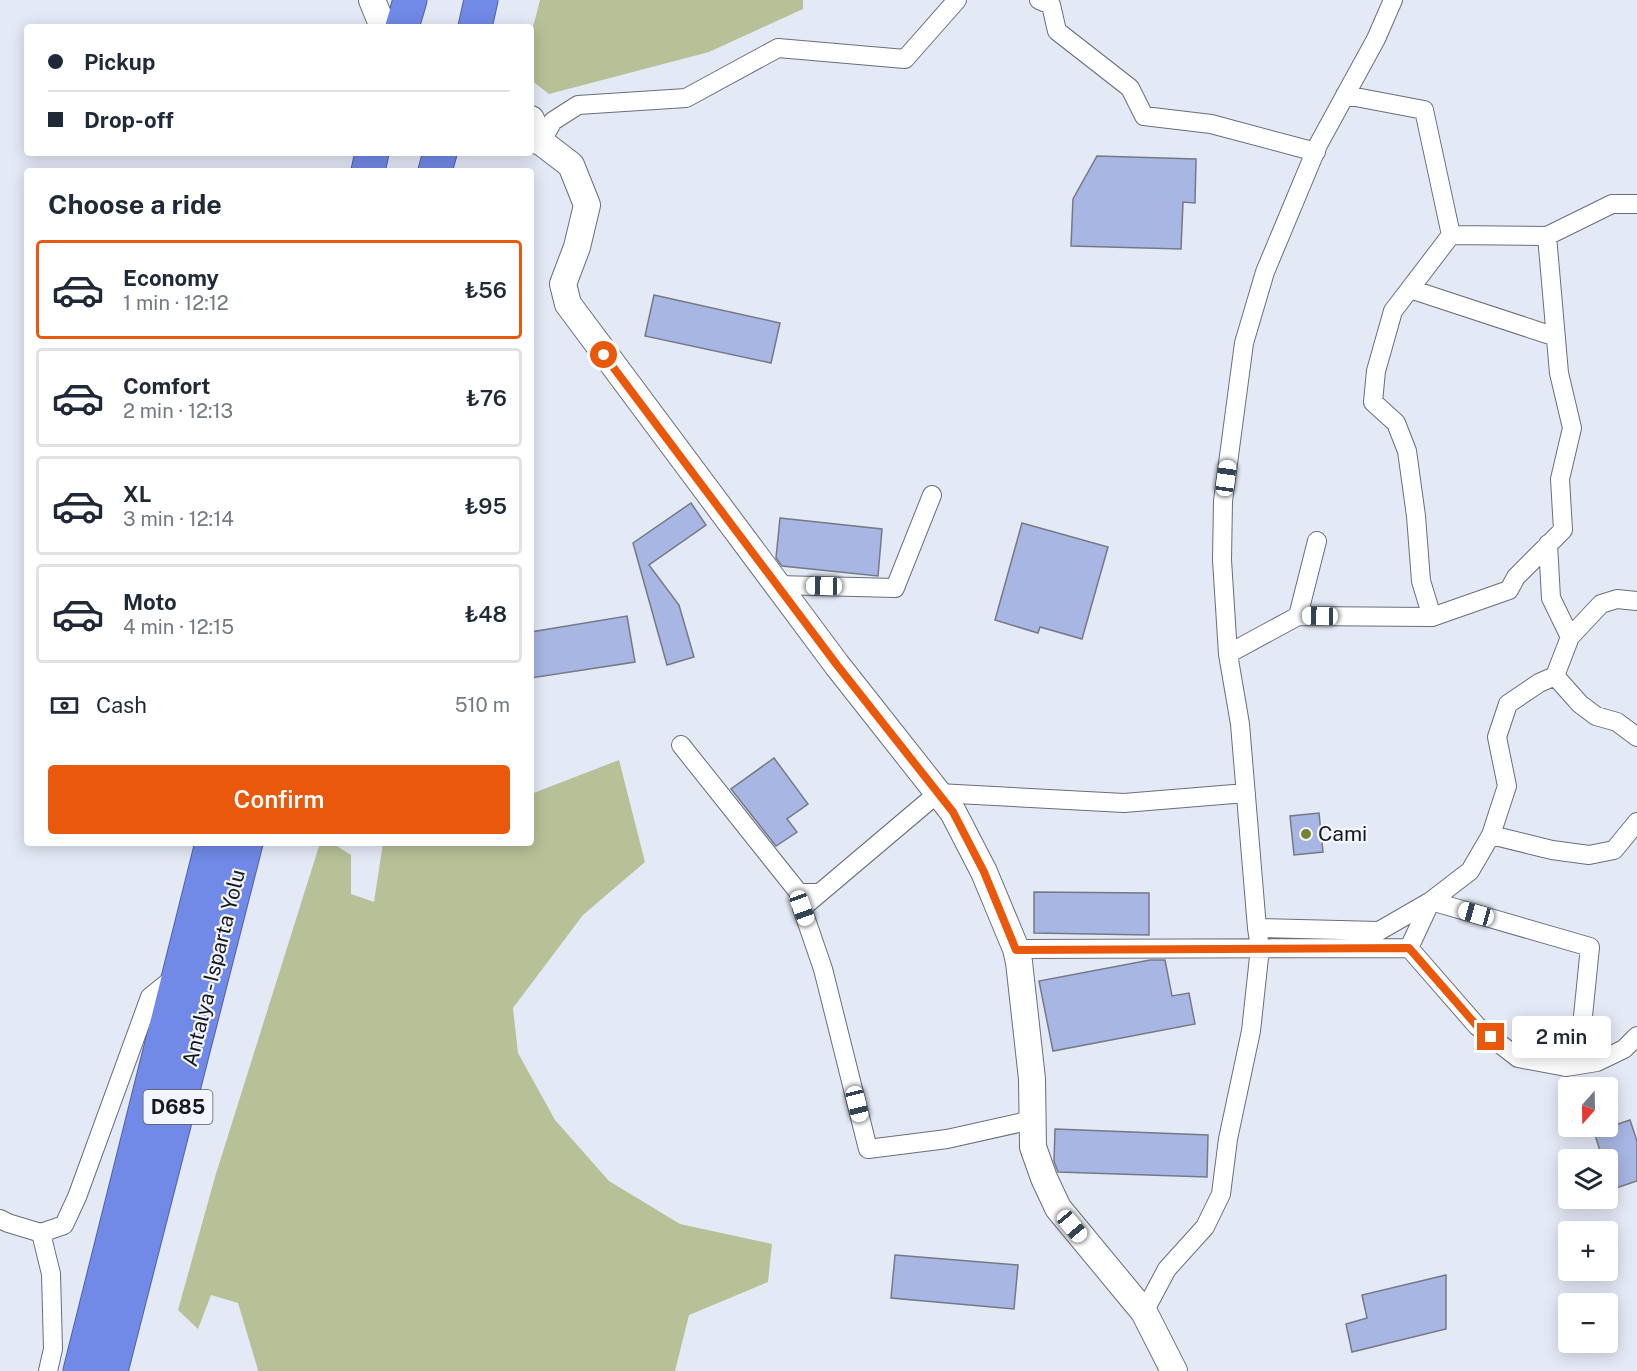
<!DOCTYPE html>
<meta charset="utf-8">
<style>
body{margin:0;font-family:"Public Sans",sans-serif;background:#f2f2f3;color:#1f2937;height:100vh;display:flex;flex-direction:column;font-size:22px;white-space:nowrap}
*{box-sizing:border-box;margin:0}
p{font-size:20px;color:#747a83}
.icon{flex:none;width:33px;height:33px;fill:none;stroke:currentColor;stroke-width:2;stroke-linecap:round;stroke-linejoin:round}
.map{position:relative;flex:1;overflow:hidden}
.panel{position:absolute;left:24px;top:168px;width:510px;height:678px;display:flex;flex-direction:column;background:#fff;border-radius:6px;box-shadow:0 3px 15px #0003}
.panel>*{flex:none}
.banner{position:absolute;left:24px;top:24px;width:510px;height:132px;border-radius:6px;box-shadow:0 3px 15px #0003;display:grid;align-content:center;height:132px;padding:0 24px;background:#fff}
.needle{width:39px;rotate:200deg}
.tools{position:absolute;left:1558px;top:1077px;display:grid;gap:12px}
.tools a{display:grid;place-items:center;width:60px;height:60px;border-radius:6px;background:#fff;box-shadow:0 3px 15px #0003;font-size:30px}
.end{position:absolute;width:27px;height:27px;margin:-14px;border:8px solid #ea580c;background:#fff;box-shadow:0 0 0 3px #fff}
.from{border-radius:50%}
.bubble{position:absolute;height:42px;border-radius:6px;background:#fff;box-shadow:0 3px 15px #0003;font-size:20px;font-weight:600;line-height:42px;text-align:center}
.car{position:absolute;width:18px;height:36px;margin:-18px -9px;border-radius:8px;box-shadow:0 0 4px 2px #0007;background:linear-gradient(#fff 24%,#345 0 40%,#fff 0 76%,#345 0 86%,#fff 0)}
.banner b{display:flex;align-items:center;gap:21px;height:57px;font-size:22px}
.banner b+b{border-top:2px solid #e0e1e3}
.banner i{width:15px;height:15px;background:#1f2937}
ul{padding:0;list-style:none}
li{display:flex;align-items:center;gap:18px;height:99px;margin:0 12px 9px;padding:0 12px;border:3px solid #e0e1e3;border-radius:6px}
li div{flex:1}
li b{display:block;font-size:22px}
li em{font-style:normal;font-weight:600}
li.active{border-color:#ea580c}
li>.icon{width:54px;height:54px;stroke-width:1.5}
h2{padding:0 24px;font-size:27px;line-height:72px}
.pay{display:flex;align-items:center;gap:15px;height:66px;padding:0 24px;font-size:22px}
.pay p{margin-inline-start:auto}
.primary-button{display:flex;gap:12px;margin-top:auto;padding:12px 24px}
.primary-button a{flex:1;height:69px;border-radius:6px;background:#ea580c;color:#fff;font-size:24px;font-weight:600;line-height:69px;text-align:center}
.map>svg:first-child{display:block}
.green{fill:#b7c097}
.building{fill:#a7b6e3;stroke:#757985;stroke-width:1.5}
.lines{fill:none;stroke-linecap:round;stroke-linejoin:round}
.street-casing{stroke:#6a6e7a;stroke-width:20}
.secondary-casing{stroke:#6a6e7a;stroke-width:28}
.highway-casing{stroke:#5262a1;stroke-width:35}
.street{stroke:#fff;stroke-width:18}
.secondary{stroke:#fff;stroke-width:26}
.highway{stroke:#7189e7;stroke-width:33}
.route{stroke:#ea580c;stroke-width:8}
.poi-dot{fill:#768432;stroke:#f3f6fe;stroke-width:2}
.labels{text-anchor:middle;stroke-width:4.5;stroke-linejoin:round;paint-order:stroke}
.shield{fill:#f3f6fe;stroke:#595b61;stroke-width:1.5}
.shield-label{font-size:20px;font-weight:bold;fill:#17191e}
.poi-label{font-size:21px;fill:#17191e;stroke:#f3f6fe;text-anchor:start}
.street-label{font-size:21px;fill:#17191e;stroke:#f3f6fe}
</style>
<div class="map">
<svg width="1637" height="1371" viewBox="0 0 1637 1371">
<rect width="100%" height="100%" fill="#e4e9f6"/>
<path class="green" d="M 540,0 L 803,0 L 803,9 L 709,52 L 549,94 L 531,80 L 531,35 Z
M 619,760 L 645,862 L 583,915 L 513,1008 L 518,1053 L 555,1120 L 609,1181 L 680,1224 L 772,1244 L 768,1282 L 689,1315 L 675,1371 L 257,1371 L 258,1370 L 238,1303 L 211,1295 L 198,1329 L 178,1310 L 215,1177 L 320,843 L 332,843 L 351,855 L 351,894 L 374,902 L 383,843 L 531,843 L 531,794 Z"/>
<path class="building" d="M 1097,156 L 1196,159 L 1195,203 L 1183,202 L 1181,249 L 1071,246 L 1073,199 Z
M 654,295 L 780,323 L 771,363 L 645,336 Z
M 691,503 L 706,525 L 649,565 L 679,605 L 694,657 L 667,665 L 633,543 Z
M 780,518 L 882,529 L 878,576 L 782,566 L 776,558 Z
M 1022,523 L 1108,547 L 1082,639 L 1040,627 L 1038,633 L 995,620 Z
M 627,616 L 635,662 L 531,678 L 531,632 Z
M 774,758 L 808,804 L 787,819 L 797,832 L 776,846 L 731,789 Z
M 1319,813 L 1323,852 L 1294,855 L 1290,816 Z
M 1034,892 L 1149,893 L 1149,935 L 1034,933 Z
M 1150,960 L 1165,960 L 1172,996 L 1189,993 L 1195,1024 L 1053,1051 L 1039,981 Z
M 1630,1120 L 1637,1141 L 1637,1181 L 1613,1189 L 1608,1173 L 1608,1160 L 1603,1160 L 1594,1132 Z
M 1055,1129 L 1208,1135 L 1207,1177 L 1058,1172 L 1054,1161 Z
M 895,1255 L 1018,1265 L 1014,1309 L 891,1298 Z
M 1446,1275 L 1446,1329 L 1352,1352 L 1346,1324 L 1367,1318 L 1362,1295 Z"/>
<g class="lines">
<defs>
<path id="street" d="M 1039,0 L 1051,5 L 1057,31 L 1130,88 L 1144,116 L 1211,124 L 1316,152
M 541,142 L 553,121 L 578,105 L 686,98 L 778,48 L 905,59 L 957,0
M 1547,236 L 1612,204 L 1637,204
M 1410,289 L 1556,337
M 1548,544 L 1551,598 L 1570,637
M 777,585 L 895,588 L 932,495
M 1298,616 L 1317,541
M 1432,617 L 1421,581 L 1416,516 L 1407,451 L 1396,423 L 1373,402 L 1376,371 L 1393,311 L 1451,235
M 1228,654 L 1298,616 L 1432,617 L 1509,590 L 1516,577 L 1563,530 L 1560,479 L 1572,428 L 1559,373 L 1547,236 L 1451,235 L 1424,110 L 1345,95
M 1555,676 L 1580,704 L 1596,716 L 1617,722 L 1637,737
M 681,745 L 799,893 L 819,893
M 1491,835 L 1552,850 L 1589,855 L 1614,850 L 1637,822
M 1257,928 L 1379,931 L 1431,901 L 1590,947 L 1582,1026 L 1566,1067
M 1409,948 L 1431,901 L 1470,871 L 1491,835 L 1507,786 L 1497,737 L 1508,704 L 1539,683 L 1555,676 L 1570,637 L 1601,604 L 1617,599 L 1637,601
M 1016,949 L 1409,948 L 1477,1026 L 1518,1058 L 1566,1067 L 1597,1062 L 1624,1049 L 1637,1036
M 1032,1120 L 947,1139 L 868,1149 L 823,969 L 802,908 L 938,793 L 1124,803 L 1246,793
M 0,1219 L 8,1223 L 41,1233 L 64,1225 L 77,1197 L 150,997 L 176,976
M 41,1233 L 51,1274 L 53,1349 L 48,1371
M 1144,1312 L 1167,1269 L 1205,1227 L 1221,1194 L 1228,1139 L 1251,1031 L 1260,948 L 1257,928 L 1240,724 L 1228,654 L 1222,560 L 1223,501 L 1244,343 L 1265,272 L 1318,145 L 1376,39 L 1393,0"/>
<path id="secondary" d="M 372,0 L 383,27
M 531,119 L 541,142 L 531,139
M 541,142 L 571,165 L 587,205 L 577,247 L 563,284 L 568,304 L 837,665 L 953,812 L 984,872 L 1016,949 L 1019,962 L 1032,1079 L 1033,1147 L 1044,1178 L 1058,1208 L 1144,1312 L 1174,1371"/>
<path id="highway" d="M 402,27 L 410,0
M 475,27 L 481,0
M 368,171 L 372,153
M 435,171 L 440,153
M 80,1371 L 212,843
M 111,1371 L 246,843"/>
</defs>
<use href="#street" class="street-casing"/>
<use href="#secondary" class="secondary-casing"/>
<use href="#highway" class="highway-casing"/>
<use href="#street" class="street"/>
<use href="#secondary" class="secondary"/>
<use href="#highway" class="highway"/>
</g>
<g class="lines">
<path class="route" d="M 604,355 L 837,665 L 953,812 L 984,872 L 1016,950 L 1409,948 L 1477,1026 L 1491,1037"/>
</g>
<circle class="poi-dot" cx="1306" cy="834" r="6"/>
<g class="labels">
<rect class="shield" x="143.5" y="1090" width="69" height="34" rx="4.5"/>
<g class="shield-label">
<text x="178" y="1114">D685</text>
</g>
<g class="poi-label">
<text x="1318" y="841">Cami</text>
</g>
<g class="street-label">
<text transform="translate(214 968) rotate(-76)" y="7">Antalya - Isparta Yolu</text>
</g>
</g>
</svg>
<div class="tools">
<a><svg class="needle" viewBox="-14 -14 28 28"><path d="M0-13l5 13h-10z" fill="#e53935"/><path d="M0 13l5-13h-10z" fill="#747a83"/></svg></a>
<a><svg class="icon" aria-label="layers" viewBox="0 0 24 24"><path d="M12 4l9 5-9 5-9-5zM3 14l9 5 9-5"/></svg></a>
<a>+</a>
<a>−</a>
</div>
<i class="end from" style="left:604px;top:355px"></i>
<i class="end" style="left:1491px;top:1037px"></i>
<div class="bubble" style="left:1512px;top:1016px;width:99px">2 min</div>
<i class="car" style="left:1226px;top:478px;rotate:8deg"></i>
<i class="car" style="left:824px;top:586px;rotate:271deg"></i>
<i class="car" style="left:1320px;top:616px;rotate:271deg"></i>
<i class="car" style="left:802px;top:908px;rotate:160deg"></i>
<i class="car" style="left:1476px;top:914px;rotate:286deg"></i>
<i class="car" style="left:857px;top:1104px;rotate:166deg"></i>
<i class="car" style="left:1072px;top:1226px;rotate:140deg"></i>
<div class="banner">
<b><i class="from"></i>Pickup</b>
<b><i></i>Drop-off</b>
</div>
<section class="panel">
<h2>Choose a ride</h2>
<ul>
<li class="active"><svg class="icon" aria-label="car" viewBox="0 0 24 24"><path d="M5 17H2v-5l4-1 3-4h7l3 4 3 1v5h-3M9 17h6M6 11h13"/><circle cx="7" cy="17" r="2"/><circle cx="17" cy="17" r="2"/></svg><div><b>Economy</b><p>1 min · 12:12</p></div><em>₺56</em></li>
<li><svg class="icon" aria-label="car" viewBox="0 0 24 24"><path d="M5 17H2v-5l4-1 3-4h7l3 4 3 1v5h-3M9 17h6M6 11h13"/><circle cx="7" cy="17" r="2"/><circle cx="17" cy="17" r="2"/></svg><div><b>Comfort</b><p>2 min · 12:13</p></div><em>₺76</em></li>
<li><svg class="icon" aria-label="car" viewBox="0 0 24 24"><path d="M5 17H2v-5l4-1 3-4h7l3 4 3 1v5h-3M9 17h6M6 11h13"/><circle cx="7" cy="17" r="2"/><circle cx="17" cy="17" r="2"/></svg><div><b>XL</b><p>3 min · 12:14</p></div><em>₺95</em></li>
<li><svg class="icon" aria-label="car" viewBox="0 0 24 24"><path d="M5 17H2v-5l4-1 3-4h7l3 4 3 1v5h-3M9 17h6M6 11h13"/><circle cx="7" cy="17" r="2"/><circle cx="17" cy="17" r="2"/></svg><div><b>Moto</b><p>4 min · 12:15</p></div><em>₺48</em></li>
</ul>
<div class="pay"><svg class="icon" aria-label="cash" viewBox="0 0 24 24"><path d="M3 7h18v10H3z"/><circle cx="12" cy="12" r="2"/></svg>Cash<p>510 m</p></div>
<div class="primary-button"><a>Confirm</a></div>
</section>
</div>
